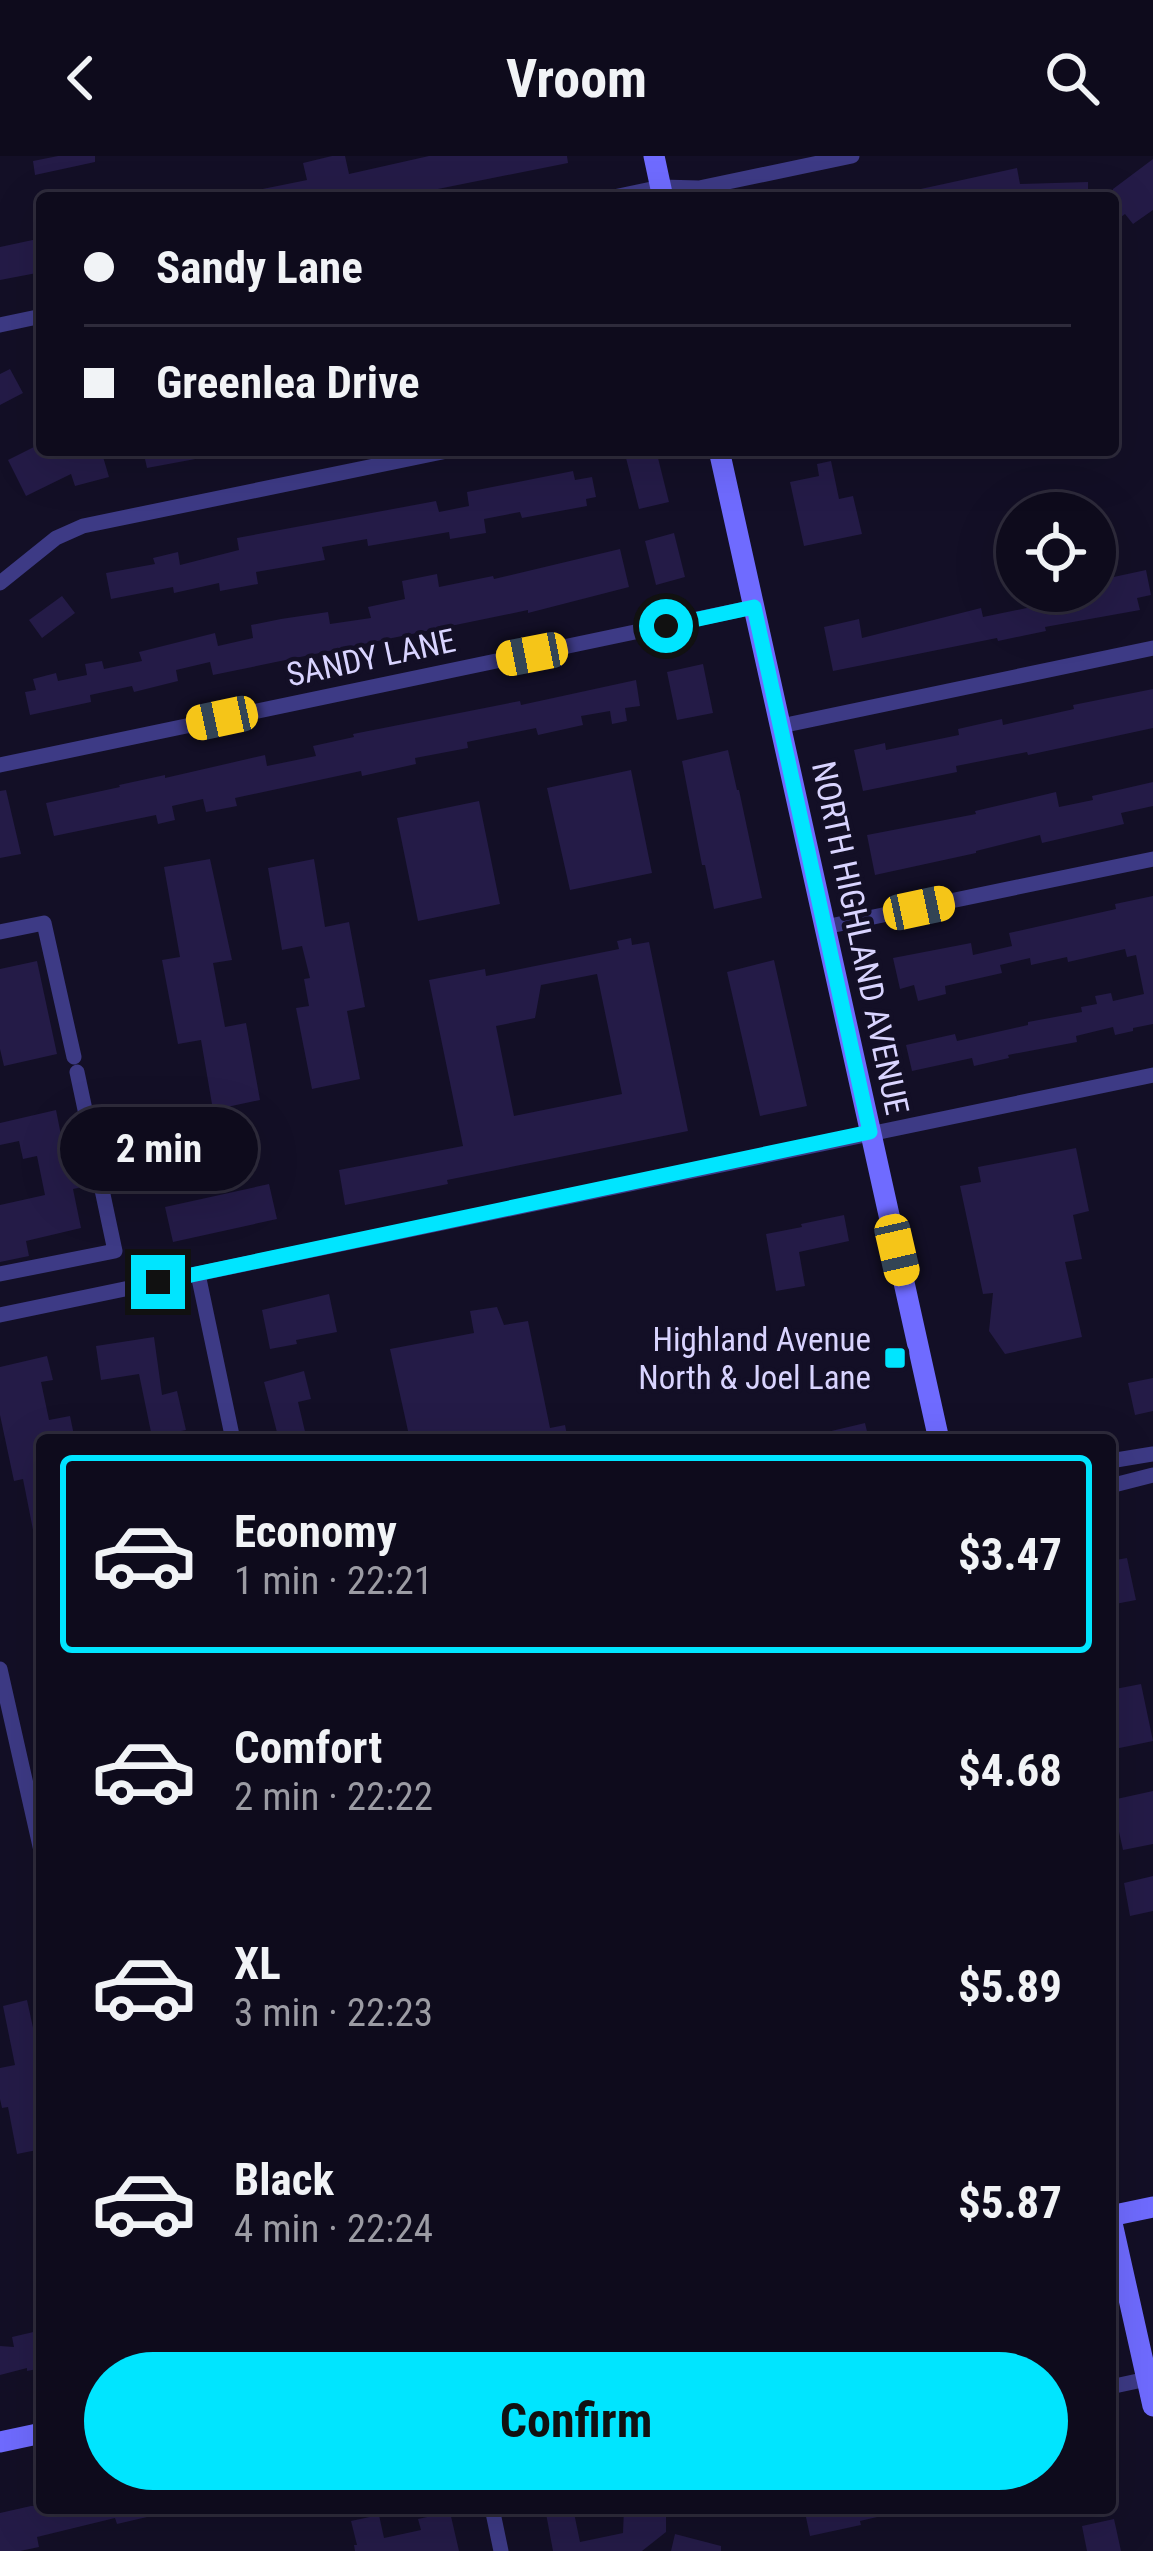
<!DOCTYPE html>
<meta charset="utf-8">
<style>
body{margin:0;font-family:"Roboto Condensed",sans-serif;background:#1c1929;color:#f1f3f6;height:100vh;display:flex;flex-direction:column;font-size:45px;white-space:nowrap}
*{box-sizing:border-box;margin:0}
p{font-size:39px;color:#9b9ba3}
.icon{flex:none;width:66px;height:66px;fill:none;stroke:currentColor;stroke-width:2;stroke-linecap:round;stroke-linejoin:round}
.map{position:relative;flex:1;overflow:hidden}
.drawer{position:absolute;left:36px;top:1278px;width:1080px;height:1080px;display:flex;flex-direction:column;background:#0e0b1c;border-radius:12px;box-shadow:0 12px 48px #0002,0 0 0 3px #2e2b3b}
.drawer>*{flex:none}
.guide{position:absolute;left:36px;top:36px;width:1083px;height:264px;border-radius:12px;box-shadow:0 12px 48px #0002,0 0 0 3px #2e2b3b;display:grid;align-content:center;height:264px;padding:0 48px;background:#0e0b1c}
.buttons{position:absolute;left:996px;top:336px;display:grid;gap:24px}
.buttons a{display:grid;place-items:center;width:120px;height:120px;border-radius:50%;background:#0e0b1c;box-shadow:0 12px 48px #0002,0 0 0 3px #2e2b3b;font-size:60px}
.end{position:absolute;width:54px;height:54px;margin:-27px;border:15px solid #00e5ff;background:#111;box-shadow:0 0 0 6px #111}
.from{border-radius:50%}
.bubble{position:absolute;height:84px;border-radius:42px;background:#0e0b1c;box-shadow:0 12px 48px #0002,0 0 0 3px #2e2b3b;font-size:39px;font-weight:700;line-height:84px;text-align:center}
.car{position:absolute;width:36px;height:72px;margin:-36px -18px;border-radius:15px;box-shadow:0 0 9px 3px #0007;background:linear-gradient(#f5c518 24%,#345 0 40%,#f5c518 0 76%,#345 0 86%,#f5c518 0)}
.guide b{display:flex;align-items:center;gap:42px;height:114px;font-size:45px}
.guide b+b{border-top:3px solid #2e2b3b}
.guide i{width:30px;height:30px;background:#f1f3f6}
ul{padding:21px 0 0;list-style:none}
li{display:flex;align-items:center;gap:36px;height:198px;margin:0 24px 18px;padding:0 24px;border:6px solid transparent;border-radius:12px}
li div{flex:1}
li b{display:block;font-size:45px}
li em{font-style:normal;font-weight:700}
li.on{border-color:#00e5ff}
li>.icon{width:108px;height:108px;stroke-width:1.5}
.action{display:flex;gap:24px;margin-top:auto;padding:24px 48px}
.action a{flex:1;height:138px;border-radius:72px;background:#00e5ff;color:#111;font-size:48px;font-weight:700;line-height:138px;text-align:center}
header{display:flex;justify-content:space-between;align-items:center;height:156px;padding:0 48px;background:#0e0b1c;font-size:54px;font-weight:700}
.map>svg:first-child{display:block}
.building{fill:#241b47;fill-rule:evenodd}
.lines{fill:none;stroke-linecap:round;stroke-linejoin:round}
.street{stroke:#3d3a85;stroke-width:15}
.secondary{stroke:#6f6bff;stroke-width:21}
.route{stroke:#00e5ff;stroke-width:15}
.poi-dot{fill:#00e5ff;stroke:#130f26;stroke-width:4.5}
.labels{text-anchor:middle;stroke-width:9;stroke-linejoin:round;paint-order:stroke}
.street-label{font-size:33px;fill:#d9d4ff;stroke:#130f26}
.poi-label{font-size:33px;fill:#d9d4ff;stroke:#130f26;text-anchor:end}
</style>
<header><svg class="icon" aria-label="back" viewBox="0 0 24 24"><path d="M15 5l-7 7 7 7"/></svg>Vroom<svg class="icon" aria-label="search" viewBox="0 0 24 24"><circle cx="10" cy="10" r="6"/><path d="M15 15l6 6"/></svg></header>
<div class="map">
<svg width="1153" height="2395" viewBox="0 0 1153 2395">
<rect width="100%" height="100%" fill="#130f26"/>
<path class="building" d="M 58,0 L 95,0 L 95,6 L 35,19 L 33,5 Z
M 332,0 L 345,0 L 349,18 L 429,0 L 567,0 L 568,7 L 393,42 L 253,42 L 253,35 L 307,24 L 303,7 Z
M 1153,3 L 1153,54 L 1133,68 L 1125,58 L 1113,67 L 1113,33 Z
M 1017,12 L 1020,28 L 1088,26 L 1088,42 L 908,42 L 907,36 Z
M 42,82 L 42,116 L 0,124 L 0,91 Z
M 10,213 L 23,237 L 0,249 L 0,218 Z
M 42,287 L 42,294 L 54,294 L 58,302 L 62,301 L 60,294 L 101,294 L 109,321 L 75,330 L 71,318 L 26,340 L 8,304 Z
M 143,294 L 205,294 L 206,301 L 147,312 Z
M 656,294 L 669,346 L 639,353 L 626,302 Z
M 831,305 L 839,343 L 853,340 L 862,378 L 804,390 L 790,326 L 819,320 L 817,308 Z
M 573,315 L 575,324 L 592,321 L 596,341 L 586,343 L 587,350 L 522,362 L 520,356 L 484,363 L 486,377 L 450,383 L 449,376 L 368,390 L 367,383 L 322,391 L 325,404 L 256,416 L 258,428 L 220,435 L 219,427 L 174,437 L 173,431 L 111,443 L 106,417 L 155,408 L 153,402 L 178,396 L 180,409 L 239,394 L 237,382 L 436,345 L 439,356 L 469,350 L 467,336 Z
M 674,377 L 685,421 L 656,429 L 645,385 Z
M 620,393 L 629,431 L 528,457 L 528,454 L 213,519 L 210,506 L 176,514 L 178,525 L 134,536 L 132,530 L 90,539 L 91,546 L 30,559 L 25,536 L 36,534 L 33,523 L 56,517 L 58,525 L 87,519 L 85,508 L 102,505 L 104,513 L 142,505 L 139,496 L 215,477 L 218,490 L 253,482 L 251,469 L 281,463 L 328,456 L 330,468 L 371,462 L 368,451 L 405,443 L 402,425 L 437,418 L 439,431 L 493,420 L 494,423 Z
M 1146,414 L 1151,439 L 1137,442 L 1140,454 L 1045,471 L 1046,475 L 998,485 L 997,482 L 833,515 L 824,471 L 859,463 L 862,482 L 981,452 L 983,461 L 1051,447 L 1048,435 L 1095,435 L 1095,425 Z
M 62,440 L 75,457 L 42,482 L 29,464 Z
M 703,508 L 713,557 L 677,564 L 667,516 Z
M 636,524 L 640,550 L 625,552 L 627,565 L 612,568 L 610,555 L 581,560 L 583,569 L 538,579 L 536,572 L 467,586 L 468,592 L 415,602 L 416,608 L 362,620 L 361,615 L 235,642 L 237,650 L 206,656 L 203,643 L 172,650 L 175,664 L 158,668 L 156,659 L 54,680 L 46,647 L 120,631 L 119,629 L 165,619 L 165,622 L 265,599 L 267,610 L 316,600 L 313,590 L 354,581 L 353,578 L 520,545 L 521,549 Z
M 1153,533 L 1153,572 L 1028,599 L 1027,596 L 956,610 L 957,616 L 863,635 L 854,594 L 885,587 L 886,594 L 959,579 L 958,573 L 1002,563 L 1003,569 L 1074,553 L 1073,549 Z
M 728,594 L 737,634 L 739,634 L 762,742 L 714,753 L 705,709 L 702,709 L 682,605 Z
M 631,614 L 652,717 L 570,734 L 547,632 Z
M 1153,626 L 1153,650 L 1121,657 L 1124,668 L 1042,687 L 1040,679 L 976,695 L 976,697 L 875,719 L 867,679 L 976,658 L 975,655 L 1056,636 L 1059,651 L 1093,644 L 1092,640 Z
M 6,634 L 21,698 L 0,702 L 0,635 Z
M 479,645 L 500,748 L 418,765 L 397,662 Z
M 210,703 L 232,804 L 213,807 L 225,871 L 246,867 L 260,944 L 213,954 L 201,884 L 178,888 L 162,804 L 180,801 L 164,711 Z
M 314,703 L 325,771 L 349,766 L 365,851 L 347,855 L 360,923 L 312,933 L 296,852 L 309,850 L 304,823 L 310,822 L 302,790 L 282,794 L 268,712 Z
M 1153,740 L 1153,868 L 1133,872 L 1133,875 L 1115,879 L 1113,871 L 1076,880 L 1077,886 L 1008,899 L 1009,902 L 974,910 L 972,902 L 912,915 L 906,889 L 955,878 L 957,885 L 1028,869 L 1028,866 L 1082,856 L 1081,851 L 1097,848 L 1095,840 L 1111,837 L 1113,845 L 1144,838 L 1136,799 L 1127,801 L 1125,793 L 1068,806 L 1067,801 L 1031,809 L 1030,802 L 1000,809 L 1002,817 L 945,830 L 946,838 L 918,845 L 914,829 L 900,833 L 893,802 L 971,787 L 973,799 L 1012,790 L 1009,777 L 1116,753 L 1115,748 Z
M 631,782 L 632,789 L 649,786 L 688,975 L 447,1024 L 448,1028 L 345,1049 L 339,1014 L 463,990 L 429,824 L 485,813 L 486,820 L 619,793 L 617,785 ZM 597,818 L 622,938 L 514,960 L 496,870 L 535,862 L 541,829 Z
M 774,804 L 807,950 L 760,960 L 727,816 Z
M 37,805 L 57,898 L 4,910 L 0,893 L 0,813 Z
M 56,954 L 64,994 L 79,990 L 87,1030 L 73,1033 L 81,1072 L 26,1085 L 29,1100 L 0,1106 L 0,1049 L 45,1039 L 37,1000 L 23,1003 L 19,985 L 0,989 L 0,967 Z
M 1076,992 L 1089,1055 L 1073,1059 L 1082,1103 L 1065,1106 L 1082,1181 L 1005,1198 L 989,1175 L 993,1137 L 983,1138 L 960,1030 L 981,1026 L 978,1011 Z
M 269,1028 L 277,1063 L 173,1086 L 165,1051 Z
M 844,1059 L 849,1085 L 799,1096 L 805,1130 L 776,1135 L 766,1078 L 802,1071 L 801,1068 Z
M 329,1138 L 337,1176 L 296,1184 L 297,1188 L 270,1193 L 262,1154 Z
M 497,1151 L 504,1169 L 528,1165 L 550,1272 L 565,1269 L 568,1284 L 410,1284 L 390,1193 L 474,1177 L 470,1155 Z
M 154,1181 L 162,1239 L 177,1235 L 186,1274 L 152,1281 L 139,1218 L 101,1224 L 96,1190 Z
M 47,1200 L 53,1224 L 41,1226 L 49,1264 L 70,1260 L 75,1284 L 42,1284 L 42,1383 L 35,1384 L 23,1323 L 14,1325 L 0,1259 L 0,1211 Z
M 304,1215 L 311,1243 L 298,1246 L 307,1284 L 279,1284 L 264,1226 Z
M 1153,1222 L 1153,1255 L 1135,1259 L 1128,1227 Z
M 865,1267 L 869,1284 L 820,1284 L 819,1278 Z
M 1127,1402 L 1136,1444 L 1110,1449 L 1110,1405 Z
M 1141,1528 L 1153,1585 L 1110,1594 L 1110,1534 Z
M 1153,1635 L 1153,1688 L 1123,1694 L 1112,1644 Z
M 1153,1720 L 1153,1755 L 1130,1760 L 1124,1727 Z
M 27,1844 L 42,1913 L 42,1993 L 17,1998 L 8,1951 L 2,1952 L 0,1943 L 0,1912 L 15,1909 L 3,1850 Z
M 42,2174 L 42,2212 L 27,2215 L 27,2212 L 0,2219 L 0,2190 L 14,2191 L 12,2181 Z
M 31,2350 L 160,2352 L 160,2358 L 117,2368 L 115,2362 L 37,2381 L 39,2391 L 20,2395 L 0,2395 L 0,2357 Z
M 545,2352 L 573,2352 L 580,2386 L 623,2377 L 624,2352 L 666,2352 L 666,2376 L 642,2395 L 553,2395 Z
M 804,2352 L 889,2352 L 890,2358 L 860,2365 L 861,2369 L 810,2380 Z
M 450,2356 L 459,2395 L 355,2395 L 354,2389 L 357,2389 L 351,2365 L 379,2359 L 384,2382 L 421,2374 L 418,2363 Z
M 1114,2363 L 1121,2395 L 1087,2395 L 1082,2370 Z
M 675,2378 L 721,2390 L 721,2395 L 671,2395 Z"/>
<g class="lines">
<path class="street" d="M 609,42 L 661,31 L 699,32 L 852,0
M 0,169 L 42,160
M 0,427 L 56,382 L 83,370 L 452,294
M 781,570 L 1153,492
M 0,609 L 754,451
M 825,771 L 1153,703
M 0,776 L 44,767 L 74,901
M 0,1118 L 115,1095 L 77,916
M 198,1118 L 233,1284
M 0,1159 L 1153,919
M 1110,1305 L 1153,1298
M 1110,1330 L 1153,1319
M 0,1513 L 42,1699
M 1110,2231 L 1147,2223
M 492,2352 L 501,2395"/>
<path class="secondary" d="M 654,0 L 663,42
M 719,294 L 939,1284
M 1110,2058 L 1153,2250
M 1110,2060 L 1153,2051
M 0,2286 L 42,2277"/>
</g>
<g class="lines">
<path class="route" d="M 158,1126 L 870,976 L 754,451 L 666,470"/>
</g>
<rect class="poi-dot" x="883" y="1190" width="24" height="24" rx="6"/>
<g class="labels">
<g class="street-label">
<text transform="translate(371 501) rotate(-12)" y="12">SANDY LANE</text>
<text transform="translate(861 782) rotate(78)" y="12">NORTH HIGHLAND AVENUE</text>
</g>
<g class="poi-label">
<text x="871" y="1195">Highland Avenue<tspan x="871" dy="38">North &amp; Joel Lane</tspan></text>
</g>
</g>
</svg>
<div class="buttons">
<a><svg class="icon" aria-label="locate" viewBox="0 0 24 24"><circle cx="12" cy="12" r="6"/><path d="M12 2v4M12 18v4M2 12h4M18 12h4"/></svg></a>
</div>
<i class="end from" style="left:666px;top:470px"></i>
<i class="end" style="left:158px;top:1126px"></i>
<div class="bubble" style="left:60px;top:951px;width:198px">2 min</div>
<i class="car" style="left:532px;top:498px;rotate:259deg"></i>
<i class="car" style="left:222px;top:562px;rotate:258deg"></i>
<i class="car" style="left:919px;top:752px;rotate:78deg"></i>
<i class="car" style="left:897px;top:1094px;rotate:167deg"></i>
<div class="guide">
<b><i class="from"></i>Sandy Lane</b>
<b><i></i>Greenlea Drive</b>
</div>
<section class="drawer">
<ul>
<li class="on"><svg class="icon" aria-label="car" viewBox="0 0 24 24"><path d="M5 17H2v-5l4-1 3-4h7l3 4 3 1v5h-3M9 17h6M6 11h13"/><circle cx="7" cy="17" r="2"/><circle cx="17" cy="17" r="2"/></svg><div><b>Economy</b><p>1 min · 22:21</p></div><em>$3.47</em></li>
<li><svg class="icon" aria-label="car" viewBox="0 0 24 24"><path d="M5 17H2v-5l4-1 3-4h7l3 4 3 1v5h-3M9 17h6M6 11h13"/><circle cx="7" cy="17" r="2"/><circle cx="17" cy="17" r="2"/></svg><div><b>Comfort</b><p>2 min · 22:22</p></div><em>$4.68</em></li>
<li><svg class="icon" aria-label="car" viewBox="0 0 24 24"><path d="M5 17H2v-5l4-1 3-4h7l3 4 3 1v5h-3M9 17h6M6 11h13"/><circle cx="7" cy="17" r="2"/><circle cx="17" cy="17" r="2"/></svg><div><b>XL</b><p>3 min · 22:23</p></div><em>$5.89</em></li>
<li><svg class="icon" aria-label="car" viewBox="0 0 24 24"><path d="M5 17H2v-5l4-1 3-4h7l3 4 3 1v5h-3M9 17h6M6 11h13"/><circle cx="7" cy="17" r="2"/><circle cx="17" cy="17" r="2"/></svg><div><b>Black</b><p>4 min · 22:24</p></div><em>$5.87</em></li>
</ul>
<div class="action"><a>Confirm</a></div>
</section>
</div>
